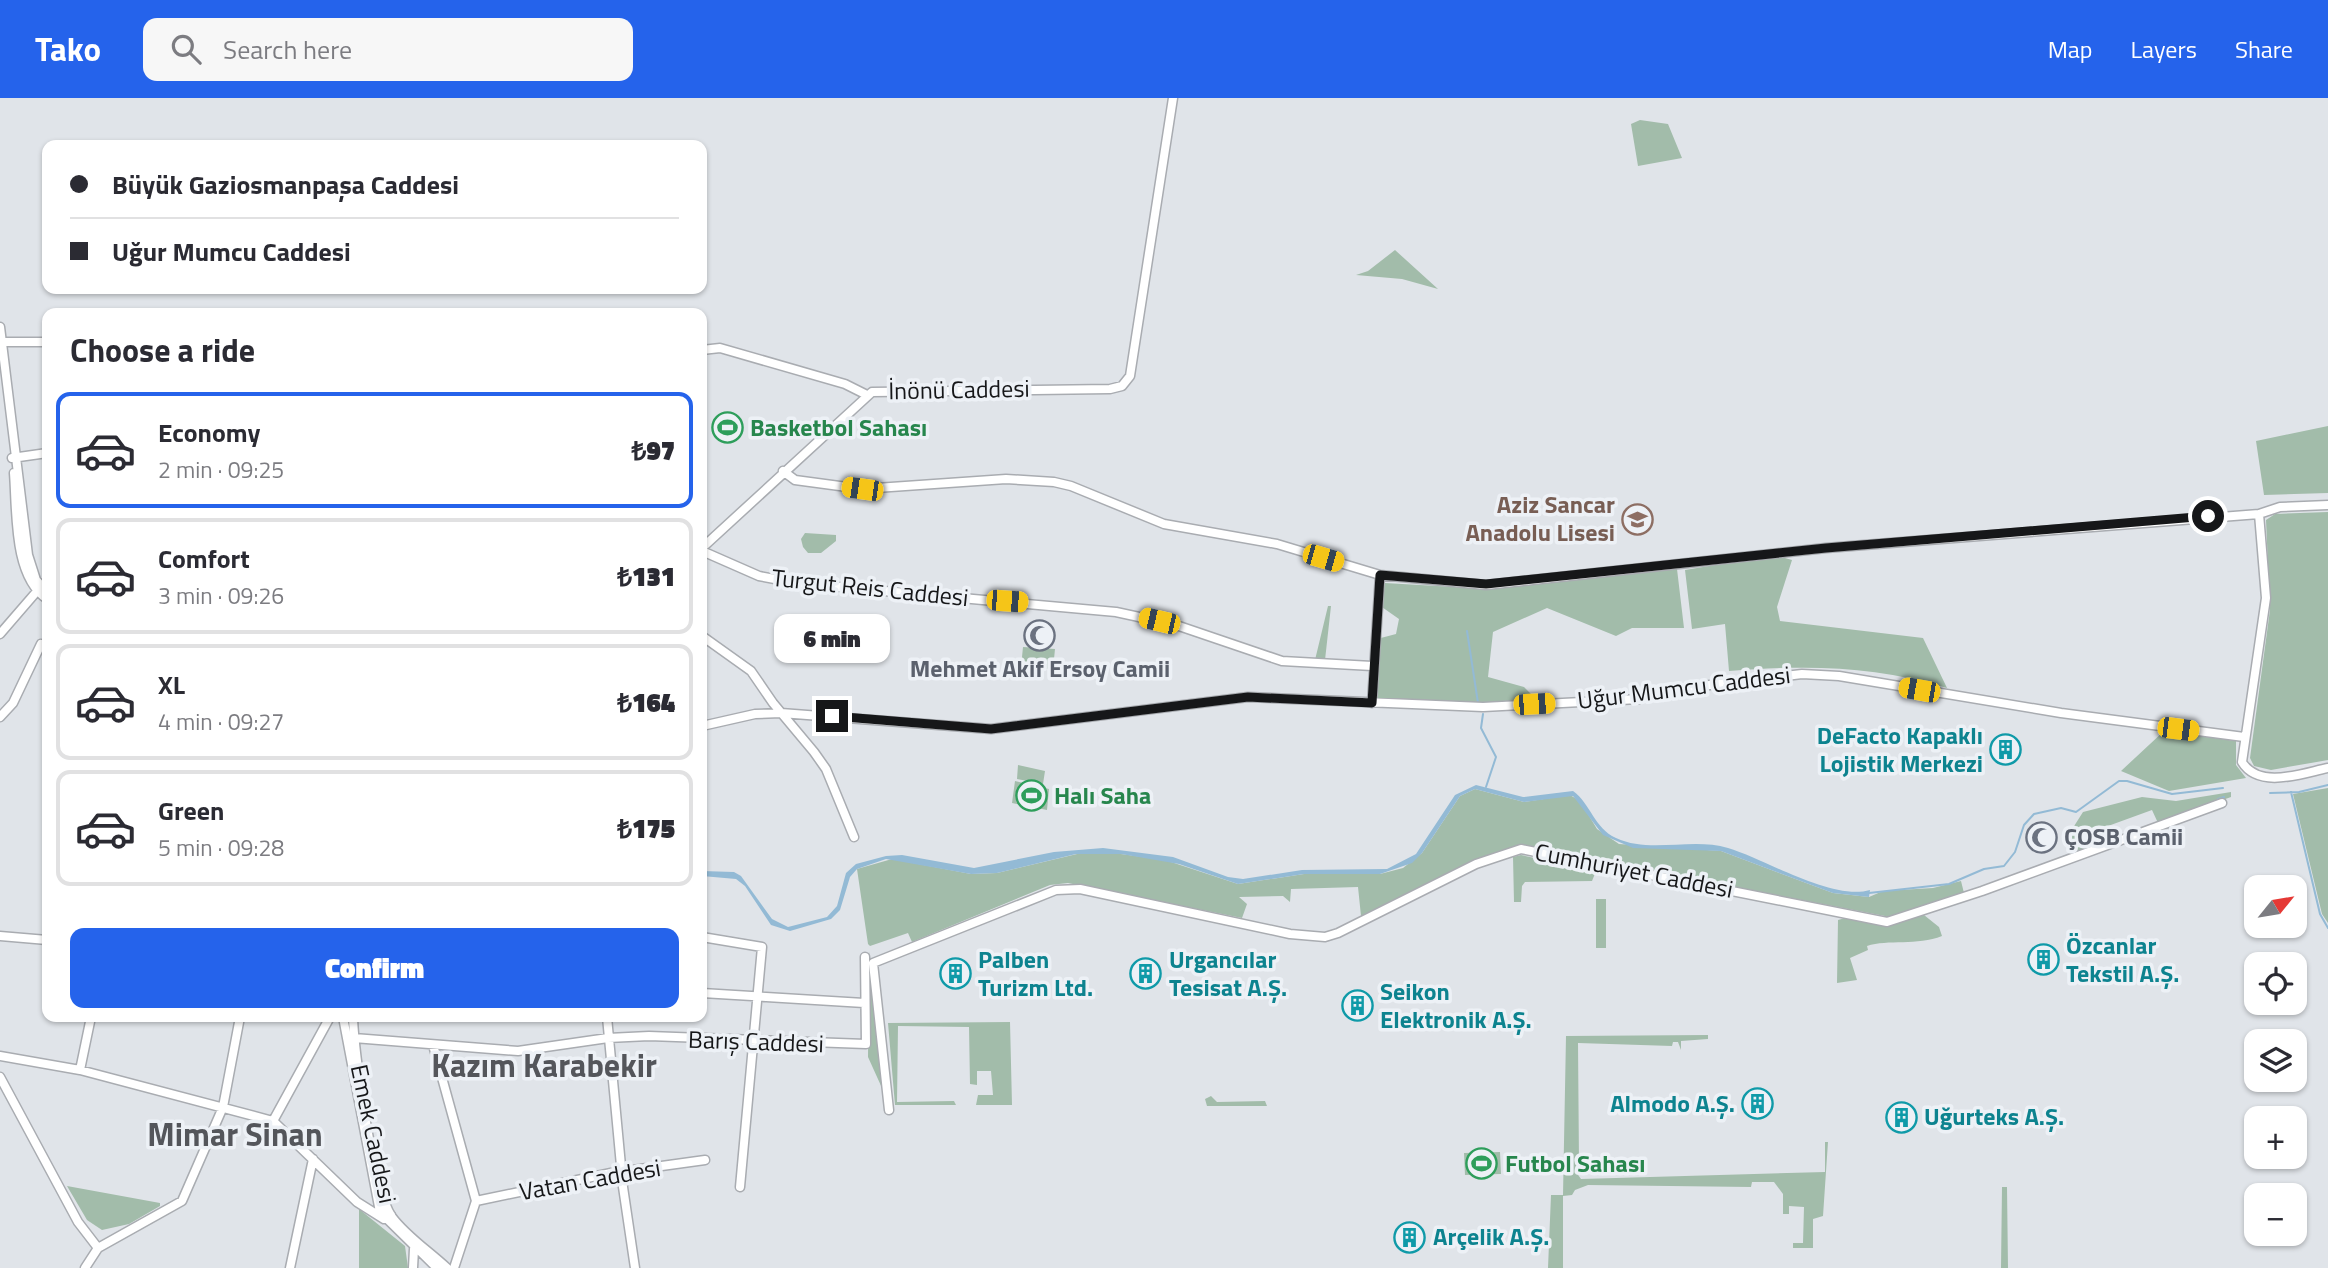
<!DOCTYPE html>
<meta charset="utf-8">
<style>
body{margin:0;font-family:"Titillium Web",sans-serif;background:#f7f7f7;color:#2b2b33;height:100vh;display:flex;flex-direction:column;font-size:26px;white-space:nowrap}
*{box-sizing:border-box;margin:0}
p{font-size:23px;color:#7c7c81}
.icon{flex:none;width:38px;height:38px;fill:none;stroke:currentColor;stroke-width:2;stroke-linecap:round;stroke-linejoin:round}
.map{position:relative;flex:1;overflow:hidden}
.details{position:absolute;left:42px;top:210px;width:665px;height:714px;display:flex;flex-direction:column;background:#fff;border-radius:14px;box-shadow:0 2px 5px #0004}
.details>*{flex:none}
.banner{position:absolute;left:42px;top:42px;width:665px;height:154px;border-radius:14px;box-shadow:0 2px 5px #0004;display:grid;align-content:center;height:154px;padding:0 28px;background:#fff}
.needle{width:46px;rotate:60deg}
.fabs{position:absolute;left:2244px;top:777px;display:grid;gap:14px}
.fabs a{display:grid;place-items:center;width:63px;height:63px;border-radius:14px;background:#fff;box-shadow:0 2px 5px #0004;font-size:35px}
.end{position:absolute;width:32px;height:32px;margin:-16px;border:9px solid #161719;background:#fff;box-shadow:0 0 0 4px #fff}
.from{border-radius:50%}
.bubble{position:absolute;height:49px;border-radius:14px;background:#fff;box-shadow:0 2px 5px #0004;font-size:23px;font-weight:800;line-height:49px;text-align:center}
.car{position:absolute;width:21px;height:42px;margin:-21px -10px;border-radius:9px;box-shadow:0 0 5px 2px #0007;background:linear-gradient(#f5c518 24%,#345 0 40%,#f5c518 0 76%,#345 0 86%,#f5c518 0)}
.banner b{display:flex;align-items:center;gap:24px;height:66px;font-size:26px}
.banner b+b{border-top:2px solid #e1e1e2}
.banner i{width:18px;height:18px;background:#2b2b33}
ul{padding:0;list-style:none}
li{display:flex;align-items:center;gap:21px;height:116px;margin:0 14px 10px;padding:0 14px;border:4px solid #e1e1e2;border-radius:14px}
li div{flex:1}
li b{display:block;font-size:26px}
li em{font-style:normal;font-weight:800}
li.selected{border-color:#2563eb}
li>.icon{width:63px;height:63px;stroke-width:1.5}
h2{padding:0 28px;font-size:32px;line-height:84px}
.button{display:flex;gap:14px;margin-top:auto;padding:14px 28px}
.button a{flex:1;height:80px;border-radius:14px;background:#2563eb;color:#fff;font-size:28px;font-weight:800;line-height:80px;text-align:center}
header{display:flex;align-items:center;gap:42px;box-sizing:border-box;height:98px;padding:0 35px;background:#2563eb;color:#fff}
header strong{font-size:33px}
nav{display:flex;gap:38px;margin-inline-start:auto;font-size:24px}
.search{width:490px;height:63px;background:#f7f7f7;display:flex;align-items:center;gap:18px;box-sizing:border-box;padding:0 24px;border-radius:14px;color:#7c7c81;font-size:26px}
.map>svg:first-child{display:block}
.green{fill:#a2bcaa}
.water{fill:#93bad5}
.lines{fill:none;stroke-linecap:round;stroke-linejoin:round}
.stream{stroke:#93bad5;stroke-width:2}
.secondary-casing{stroke:#a9acb1;stroke-width:11}
.secondary{stroke:#fff;stroke-width:8}
.route{stroke:#161719;stroke-width:9}
.labels{text-anchor:middle;stroke-width:7;stroke-linejoin:round;paint-order:stroke}
.street-label{font-size:24px;fill:#161719;stroke:#edf1f6}
.leisure-label{font-size:24px;font-weight:bold;fill:#27864d;stroke:#edf1f6;text-anchor:start}
.education-label{font-size:24px;font-weight:bold;fill:#785e54;stroke:#edf1f6;text-anchor:end}
.worship-label{font-size:24px;font-weight:bold;fill:#5b616d;stroke:#edf1f6}
.culture-label{font-size:24px;font-weight:bold;fill:#0d838f;stroke:#edf1f6;text-anchor:start}
.district-label{font-size:32px;font-weight:bold;fill:#54565b;stroke:#edf1f6}
</style>
<header>
<strong>Tako</strong>
<div class="search"><svg class="icon" aria-label="search" viewBox="0 0 24 24"><circle cx="10" cy="10" r="6"/><path d="M15 15l6 6"/></svg>Search here</div>
<nav><a>Map</a><a>Layers</a><a>Share</a></nav>
</header>
<div class="map">
<svg width="2328" height="1170" viewBox="0 0 2328 1170">
<rect width="100%" height="100%" fill="#e0e4e9"/>
<path class="green" d="M 1640,22 L 1668,26 L 1682,60 L 1638,68 L 1631,26 Z
M 1395,152 L 1438,191 L 1402,181 L 1356,177 L 1368,173 Z
M 2328,328 L 2328,395 L 2264,397 L 2256,343 Z
M 2328,414 L 2328,662 L 2271,672 L 2254,668 L 2250,660 L 2270,512 L 2266,422 L 2275,416 Z
M 805,435 L 836,437 L 836,443 L 821,455 L 808,455 L 803,449 L 801,441 Z
M 1775,457 L 1792,462 L 1777,509 L 1780,523 L 1923,540 L 1947,590 C 1873,567 1805,567 1729,573 L 1725,526 L 1692,531 L 1685,472 Z
M 1677,471 L 1684,530 L 1632,530 L 1616,538 L 1547,510 L 1493,534 L 1488,579 L 1524,589 L 1536,601 L 1479,606 L 1374,601 L 1377,541 L 1396,536 L 1399,521 L 1379,507 L 1385,485 L 1489,491 Z
M 1328,508 L 1331,508 L 1325,562 L 1315,562 Z
M 1023,549 L 1055,551 L 1053,571 L 1021,569 Z
M 2164,633 L 2236,643 L 2236,667 L 2246,680 L 2169,693 L 2121,673 Z
M 1018,667 L 1045,673 L 1043,686 L 1017,681 Z
M 1015,683 L 1049,691 L 1047,712 L 1012,705 Z
M 2328,690 L 2328,825 L 2322,816 L 2293,696 Z
M 1475,691 L 1524,704 L 1570,697 L 1580,703 L 1597,731 L 1619,746 L 1721,753 L 1833,795 L 1869,799 L 1883,793 L 1933,790 L 1961,783 L 1964,795 L 1890,819 L 1517,747 L 1459,770 L 1361,818 L 1358,789 L 1291,791 L 1290,804 L 1283,798 L 1239,799 L 1247,806 L 1242,820 L 1068,785 L 1050,787 L 912,844 L 908,835 L 870,848 L 868,846 L 857,771 L 892,761 L 971,776 L 997,775 L 1077,756 L 1121,756 L 1165,762 L 1238,786 L 1304,776 L 1380,776 L 1403,770 L 1422,755 L 1460,698 Z
M 2231,694 L 2231,699 L 2158,725 L 2152,712 L 2086,736 L 2091,750 L 2074,756 L 2064,744 L 2083,714 L 2142,699 L 2176,703 Z
M 1521,757 L 1596,773 L 1592,783 L 1525,784 L 1522,788 L 1521,804 L 1514,804 L 1513,759 Z
M 1596,801 L 1606,801 L 1606,850 L 1596,850 Z
M 1924,817 L 1939,829 L 1942,838 C 1917,848 1888,841 1867,848 L 1868,852 L 1850,860 L 1857,882 L 1837,885 L 1838,822 L 1845,820 L 1892,826 Z
M 869,853 L 882,990 L 868,959 Z
M 1010,924 L 1012,1007 L 976,1007 L 978,997 L 993,997 L 991,973 L 977,973 L 977,987 L 970,986 L 969,929 L 898,928 L 897,1004 L 954,1003 L 956,1007 L 895,1007 L 888,925 Z
M 1708,937 L 1708,941 L 1681,943 L 1681,952 L 1678,944 L 1673,944 L 1672,948 L 1578,945 L 1579,1066 L 1576,1074 L 1581,1081 L 1825,1074 L 1825,1044 L 1828,1044 L 1823,1118 L 1813,1121 L 1813,1150 L 1793,1150 L 1793,1145 L 1803,1145 L 1804,1109 L 1789,1108 L 1789,1116 L 1783,1116 L 1783,1096 L 1774,1084 L 1752,1084 L 1751,1089 L 1588,1087 L 1575,1092 L 1572,1097 L 1563,1098 L 1563,1170 L 1548,1170 L 1551,1097 L 1563,1097 L 1566,938 Z
M 1211,998 L 1217,1004 L 1265,1003 L 1267,1008 L 1207,1008 L 1205,1001 Z
M 1500,1054 L 1501,1076 L 1465,1077 L 1464,1055 Z
M 67,1088 L 160,1105 L 160,1108 L 129,1126 L 102,1132 L 87,1122 Z
M 2002,1089 L 2007,1089 L 2008,1170 L 2001,1170 Z
M 359,1111 L 405,1148 L 408,1170 L 359,1170 Z"/>
<path class="water" d="M 1476,687 L 1523,699 L 1573,693 C 1591,706 1594,730 1616,740 C 1650,756 1692,739 1728,750 C 1765,761 1832,803 1870,792 L 1869,799 L 1833,795 L 1721,753 L 1633,750 L 1603,737 L 1573,698 L 1524,704 L 1475,691 L 1460,698 L 1422,755 L 1412,765 L 1380,776 L 1304,776 L 1238,786 L 1179,766 L 1121,756 L 1076,756 L 997,775 L 971,776 L 886,761 L 857,771 L 850,779 L 840,812 L 831,821 L 790,833 L 771,827 L 745,788 L 736,781 L 702,778 L 702,773 L 734,774 L 741,778 L 772,821 L 788,829 L 827,819 L 837,808 L 846,775 L 856,766 L 886,758 L 902,757 L 974,770 L 1054,754 L 1103,750 L 1173,759 L 1228,779 L 1243,781 L 1302,772 L 1387,771 L 1416,756 L 1455,697 Z"/>
<g class="lines">
<path class="stream" d="M 1467,533 L 1478,605
M 1483,616 L 1481,630 L 1496,659 L 1486,689
M 2291,694 L 2320,816 L 2328,830
M 2270,695 L 2299,694 L 2328,687
M 2218,701 L 2224,699
M 1869,795 L 1949,786 L 1984,771 L 2004,768 L 2015,754 L 2024,727 L 2034,716 L 2061,710 L 2076,714 L 2119,683 L 2127,683 L 2172,696 L 2223,690"/>
<defs>
<path id="secondary" d="M 0,229 L 28,457 L 36,482 L 47,494
M 2,244 L 47,244
M 702,252 L 720,250 L 845,286 L 867,297
M 12,360 L 47,355
M 783,373 L 795,382 L 862,391 L 1006,381 L 1054,384 L 1071,388 L 1164,426 L 1277,446 L 1380,477 L 1486,487 L 1826,450 L 2259,416
M 14,375 C 17,413 13,478 47,501
M 2328,407 L 2280,409 L 2259,416 L 2266,500 L 2242,664 C 2259,692 2303,675 2328,670
M 702,450 L 872,294 L 1110,291 L 1122,288 L 1130,278 L 1173,0
M 702,453 L 759,478 L 796,485 L 1116,514 L 1176,527 L 1282,563 L 1372,568
M 0,536 L 38,492
M 702,538 L 751,573 L 773,605 L 814,654 L 826,671 L 854,739
M 1372,605 L 1380,477
M 0,619 L 13,605 L 41,546
M 702,628 L 755,616 L 781,615 L 991,631 L 1248,599 L 1483,609 L 1639,601 L 1668,592 L 1802,576 L 1839,578 L 2061,615 L 2244,639
M 0,838 L 47,842
M 702,839 L 762,849 L 740,1089
M 702,895 L 864,905
M 343,919 L 380,1114 L 437,1170
M 353,919 C 354,955 373,1093 392,1119 C 406,1138 430,1154 447,1170
M 607,919 L 623,1089 L 635,1170
M 354,940 L 518,953 L 608,940 L 649,938 L 866,946 L 865,859
M 433,947 L 476,1103 L 454,1170
M 0,958 L 80,972 L 273,1023 L 357,1104 L 384,1121 L 391,1117
M 80,972 L 91,919
M 0,979 L 78,1124 L 98,1150
M 889,1012 L 873,865 L 1056,792 L 1080,791 L 1290,836 L 1325,839 L 1338,835 L 1476,766 L 1521,751 L 1887,824 L 1982,793 L 2222,705
M 273,1023 L 330,919
M 476,1103 L 611,1075 L 705,1062
M 85,1170 L 98,1150 L 182,1103 L 223,1009 L 240,919
M 290,1170 L 313,1061
M 413,1170 L 414,1151"/>
</defs>
<use href="#secondary" class="secondary-casing"/>
<use href="#secondary" class="secondary"/>
</g>
<g class="lines">
<path class="route" d="M 832,618 L 991,631 L 1248,599 L 1372,605 L 1380,477 L 1486,486 L 1826,450 L 2208,418"/>
</g>
<defs>
<symbol id="stadium-ring" viewBox="-11 -11 22 22"><circle r="9.5" fill="#edf1f6" stroke="#2e9e5b" stroke-width="1.5"/><path d="M0-5a6.5 5 0 1 0 0 10a6.5 5 0 1 0 0-10ZM-3.5-1.8h7v3.6h-7Z" fill="#2e9e5b"/></symbol>
<symbol id="school-ring" viewBox="-11 -11 22 22"><circle r="9.5" fill="#edf1f6" stroke="#8d6e63" stroke-width="1.5"/><path d="M0-5L7-2L0 1L-7-2ZM-4 1L0 2.5L4 1V4Q0 6-4 4Z" fill="#8d6e63"/></symbol>
<symbol id="mosque-ring" viewBox="-11 -11 22 22"><circle r="9.5" fill="#edf1f6" stroke="#6b7280" stroke-width="1.5"/><path d="M3.5-4.9A6 6 0 1 0 3.5 4.9A5 5 0 1 1 3.5-4.9Z" fill="#6b7280"/></symbol>
<symbol id="building-ring" viewBox="-11 -11 22 22"><circle r="9.5" fill="#edf1f6" stroke="#0f9aa8" stroke-width="1.5"/><path d="M-4-6H4V6H1V3H-1V6H-4ZM-2.5-4.3h1.7v1.8h-1.7ZM.8-4.3h1.7v1.8H.8ZM-2.5-1h1.7V.8h-1.7ZM.8-1h1.7V.8H.8Z" fill="#0f9aa8"/></symbol>
</defs>
<g fill-rule="evenodd">
<use href="#stadium-ring" x="710" y="312" width="35" height="35"/>
<use href="#school-ring" x="1620" y="404" width="35" height="35"/>
<use href="#mosque-ring" x="1022" y="520" width="35" height="35"/>
<use href="#building-ring" x="1988" y="634" width="35" height="35"/>
<use href="#stadium-ring" x="1014" y="680" width="35" height="35"/>
<use href="#mosque-ring" x="2024" y="722" width="35" height="35"/>
<use href="#building-ring" x="2026" y="844" width="35" height="35"/>
<use href="#building-ring" x="938" y="858" width="35" height="35"/>
<use href="#building-ring" x="1128" y="858" width="35" height="35"/>
<use href="#building-ring" x="1340" y="890" width="35" height="35"/>
<use href="#building-ring" x="1740" y="988" width="35" height="35"/>
<use href="#building-ring" x="1884" y="1002" width="35" height="35"/>
<use href="#stadium-ring" x="1464" y="1048" width="35" height="35"/>
<use href="#building-ring" x="1392" y="1122" width="35" height="35"/>
</g>
<g class="labels">
<g class="street-label">
<text transform="translate(959 292) rotate(-1)" y="8">İnönü Caddesi</text>
<text transform="translate(870 490) rotate(6)" y="8">Turgut Reis Caddesi</text>
<text transform="translate(1684 590) rotate(-7)" y="8">Uğur Mumcu Caddesi</text>
<text transform="translate(1634 773) rotate(11)" y="8">Cumhuriyet Caddesi</text>
<text transform="translate(756 944) rotate(2)" y="8">Barış Caddesi</text>
<text transform="translate(373 1036) rotate(78)" y="8">Emek Caddesi</text>
<text transform="translate(590 1082) rotate(-10)" y="8">Vatan Caddesi</text>
</g>
<g class="leisure-label">
<text x="750" y="338">Basketbol Sahası</text>
<text x="1054" y="706">Halı Saha</text>
<text x="1505" y="1074">Futbol Sahası</text>
</g>
<g class="education-label">
<text x="1615" y="415">Aziz Sancar<tspan x="1615" dy="28">Anadolu Lisesi</tspan></text>
</g>
<g class="worship-label">
<text x="1040" y="579">Mehmet Akif Ersoy Camii</text>
<text x="2064" y="747" text-anchor="start">ÇOSB Camii</text>
</g>
<g class="culture-label">
<text x="1983" y="646" text-anchor="end">DeFacto Kapaklı<tspan x="1983" dy="28">Lojistik Merkezi</tspan></text>
<text x="2066" y="856">Özcanlar<tspan x="2066" dy="28">Tekstil A.Ş.</tspan></text>
<text x="978" y="870">Palben<tspan x="978" dy="28">Turizm Ltd.</tspan></text>
<text x="1169" y="870">Urgancılar<tspan x="1169" dy="28">Tesisat A.Ş.</tspan></text>
<text x="1380" y="902">Seikon<tspan x="1380" dy="28">Elektronik A.Ş.</tspan></text>
<text x="1735" y="1014" text-anchor="end">Almodo A.Ş.</text>
<text x="1924" y="1027">Uğurteks A.Ş.</text>
<text x="1433" y="1147">Arçelik A.Ş.</text>
</g>
<g class="district-label">
<text x="544" y="979">Kazım Karabekir</text>
<text x="235" y="1048">Mimar Sinan</text>
</g>
</g>
</svg>
<div class="fabs">
<a><svg class="needle" viewBox="-14 -14 28 28"><path d="M0-13l5 13h-10z" fill="#e53935"/><path d="M0 13l5-13h-10z" fill="#7c7c81"/></svg></a>
<a><svg class="icon" aria-label="locate" viewBox="0 0 24 24"><circle cx="12" cy="12" r="6"/><path d="M12 2v4M12 18v4M2 12h4M18 12h4"/></svg></a>
<a><svg class="icon" aria-label="layers" viewBox="0 0 24 24"><path d="M12 4l9 5-9 5-9-5zM3 14l9 5 9-5"/></svg></a>
<a>+</a>
<a>−</a>
</div>
<i class="end from" style="left:2208px;top:418px"></i>
<i class="end" style="left:832px;top:618px"></i>
<div class="bubble" style="left:774px;top:516px;width:116px">6 min</div>
<i class="car" style="left:862px;top:391px;rotate:278deg"></i>
<i class="car" style="left:1323px;top:460px;rotate:106deg"></i>
<i class="car" style="left:1007px;top:503px;rotate:94deg"></i>
<i class="car" style="left:1159px;top:523px;rotate:283deg"></i>
<i class="car" style="left:1919px;top:592px;rotate:280deg"></i>
<i class="car" style="left:1534px;top:606px;rotate:87deg"></i>
<i class="car" style="left:2178px;top:631px;rotate:97deg"></i>
<div class="banner">
<b><i class="from"></i>Büyük Gaziosmanpaşa Caddesi</b>
<b><i></i>Uğur Mumcu Caddesi</b>
</div>
<section class="details">
<h2>Choose a ride</h2>
<ul>
<li class="selected"><svg class="icon" aria-label="car" viewBox="0 0 24 24"><path d="M5 17H2v-5l4-1 3-4h7l3 4 3 1v5h-3M9 17h6M6 11h13"/><circle cx="7" cy="17" r="2"/><circle cx="17" cy="17" r="2"/></svg><div><b>Economy</b><p>2 min · 09:25</p></div><em>₺97</em></li>
<li><svg class="icon" aria-label="car" viewBox="0 0 24 24"><path d="M5 17H2v-5l4-1 3-4h7l3 4 3 1v5h-3M9 17h6M6 11h13"/><circle cx="7" cy="17" r="2"/><circle cx="17" cy="17" r="2"/></svg><div><b>Comfort</b><p>3 min · 09:26</p></div><em>₺131</em></li>
<li><svg class="icon" aria-label="car" viewBox="0 0 24 24"><path d="M5 17H2v-5l4-1 3-4h7l3 4 3 1v5h-3M9 17h6M6 11h13"/><circle cx="7" cy="17" r="2"/><circle cx="17" cy="17" r="2"/></svg><div><b>XL</b><p>4 min · 09:27</p></div><em>₺164</em></li>
<li><svg class="icon" aria-label="car" viewBox="0 0 24 24"><path d="M5 17H2v-5l4-1 3-4h7l3 4 3 1v5h-3M9 17h6M6 11h13"/><circle cx="7" cy="17" r="2"/><circle cx="17" cy="17" r="2"/></svg><div><b>Green</b><p>5 min · 09:28</p></div><em>₺175</em></li>
</ul>
<div class="button"><a>Confirm</a></div>
</section>
</div>
